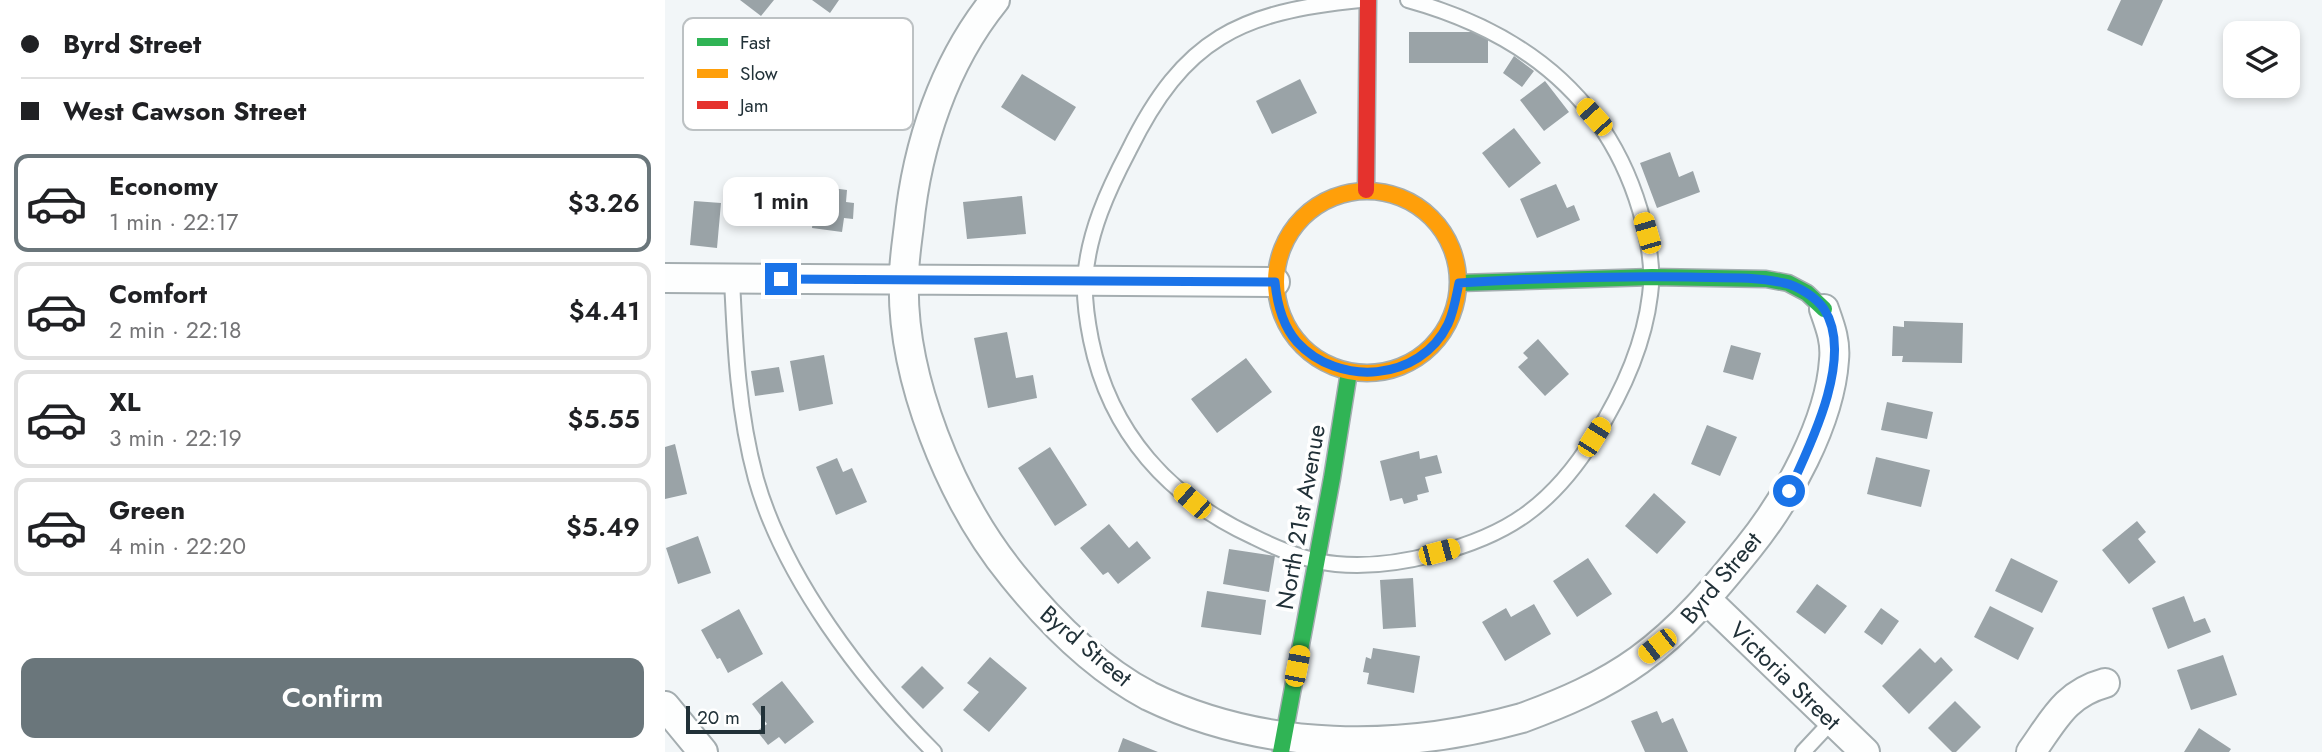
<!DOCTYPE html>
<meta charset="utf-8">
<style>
body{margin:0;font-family:Jost,sans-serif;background:#f2f2f2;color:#202124;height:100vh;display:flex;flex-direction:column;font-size:26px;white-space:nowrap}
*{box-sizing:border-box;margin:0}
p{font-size:23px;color:#757577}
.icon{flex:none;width:38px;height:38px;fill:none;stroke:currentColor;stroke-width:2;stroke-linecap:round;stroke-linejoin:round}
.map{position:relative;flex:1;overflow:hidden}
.sheet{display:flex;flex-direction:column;background:#fff;width:665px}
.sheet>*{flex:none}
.guide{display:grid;align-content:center;height:154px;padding:0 21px;background:#fff}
.fabs{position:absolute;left:1558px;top:21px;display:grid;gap:14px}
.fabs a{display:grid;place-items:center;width:77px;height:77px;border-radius:14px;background:#fff;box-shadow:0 4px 10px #0003;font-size:35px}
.scale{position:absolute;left:21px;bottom:18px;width:79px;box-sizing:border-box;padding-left:7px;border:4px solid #213138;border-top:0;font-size:19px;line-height:24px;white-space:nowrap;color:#213138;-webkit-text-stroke:5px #fff;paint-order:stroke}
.end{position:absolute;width:32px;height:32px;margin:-16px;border:9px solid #1a73e8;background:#fff;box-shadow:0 0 0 4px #fff}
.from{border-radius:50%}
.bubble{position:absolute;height:49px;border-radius:14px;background:#fff;box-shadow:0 4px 10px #0003;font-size:23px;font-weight:600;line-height:49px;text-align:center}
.car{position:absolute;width:21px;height:42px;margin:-21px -10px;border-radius:9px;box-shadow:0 0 5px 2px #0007;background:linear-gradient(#f5c518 24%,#345 0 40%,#f5c518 0 76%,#345 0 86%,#f5c518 0)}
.guide b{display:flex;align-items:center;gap:24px;height:66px;font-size:26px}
.guide b+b{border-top:2px solid #e0e0e0}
.guide i{width:18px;height:18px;background:#202124}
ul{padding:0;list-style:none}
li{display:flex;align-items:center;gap:21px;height:98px;margin:0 14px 10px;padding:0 7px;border:4px solid #e0e0e0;border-radius:14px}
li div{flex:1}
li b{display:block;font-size:26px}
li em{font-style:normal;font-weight:600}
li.active{border-color:#6a767b}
li>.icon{width:63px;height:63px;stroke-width:1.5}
.primary-button{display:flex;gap:14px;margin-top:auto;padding:14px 21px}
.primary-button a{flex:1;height:80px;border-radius:14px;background:#6a767b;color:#fff;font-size:28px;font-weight:600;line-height:80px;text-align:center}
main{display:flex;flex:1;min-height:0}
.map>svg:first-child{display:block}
.building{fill:#9aa3a7}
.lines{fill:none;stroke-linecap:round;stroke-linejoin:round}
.lane-casing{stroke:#a4adb0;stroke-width:18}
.street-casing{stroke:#a4adb0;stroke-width:32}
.fast-casing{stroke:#a4adb0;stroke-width:19}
.slow-casing{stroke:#a4adb0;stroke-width:19}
.jam-casing{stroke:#a4adb0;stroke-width:19}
.lane{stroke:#fdfefe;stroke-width:14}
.street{stroke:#fdfefe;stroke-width:28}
.fast{stroke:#30b455;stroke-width:16}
.slow{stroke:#ff9f0a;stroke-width:16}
.jam{stroke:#e5322d;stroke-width:16}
.route{stroke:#1a73e8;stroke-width:9}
.labels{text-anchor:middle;stroke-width:7;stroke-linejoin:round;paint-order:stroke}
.street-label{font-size:24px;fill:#213138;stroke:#fff}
.key{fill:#fff;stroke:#bcc1c3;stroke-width:2}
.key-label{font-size:19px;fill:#213138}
</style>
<main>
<section class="sheet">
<div class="guide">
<b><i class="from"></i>Byrd Street</b>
<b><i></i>West Cawson Street</b>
</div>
<ul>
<li class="active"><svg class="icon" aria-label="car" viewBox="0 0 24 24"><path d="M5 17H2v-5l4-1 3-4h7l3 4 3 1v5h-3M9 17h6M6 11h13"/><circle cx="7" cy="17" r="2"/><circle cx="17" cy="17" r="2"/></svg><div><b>Economy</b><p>1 min · 22:17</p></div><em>$3.26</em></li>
<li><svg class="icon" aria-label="car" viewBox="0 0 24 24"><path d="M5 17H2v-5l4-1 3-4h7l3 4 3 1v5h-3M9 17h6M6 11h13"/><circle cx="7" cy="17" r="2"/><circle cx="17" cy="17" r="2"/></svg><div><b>Comfort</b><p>2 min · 22:18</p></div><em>$4.41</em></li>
<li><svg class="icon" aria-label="car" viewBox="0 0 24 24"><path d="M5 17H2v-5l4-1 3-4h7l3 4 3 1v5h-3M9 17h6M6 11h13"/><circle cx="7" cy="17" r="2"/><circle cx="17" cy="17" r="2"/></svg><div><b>XL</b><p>3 min · 22:19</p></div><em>$5.55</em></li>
<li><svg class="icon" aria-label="car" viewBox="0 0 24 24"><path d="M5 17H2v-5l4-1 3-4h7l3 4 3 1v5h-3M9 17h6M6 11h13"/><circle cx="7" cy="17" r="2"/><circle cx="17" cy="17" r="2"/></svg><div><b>Green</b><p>4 min · 22:20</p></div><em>$5.49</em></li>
</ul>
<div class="primary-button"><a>Confirm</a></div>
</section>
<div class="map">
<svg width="1657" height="752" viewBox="0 0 1657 752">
<rect width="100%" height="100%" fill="#f2f6f8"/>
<path class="building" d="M 75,0 L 109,0 L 96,16 Z
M 147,0 L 174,0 L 165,13 Z
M 1456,0 L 1498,0 L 1477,46 L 1442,30 Z
M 744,32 L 823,32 L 823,63 L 744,63 Z
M 849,56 L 869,71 L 857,87 L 838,73 Z
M 357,74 L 411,107 L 390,141 L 336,107 Z
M 635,79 L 652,113 L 607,134 L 591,101 Z
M 880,81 L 904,112 L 879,131 L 855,100 Z
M 849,128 L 876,163 L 844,188 L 817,153 Z
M 1005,152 L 1014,177 L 1028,171 L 1035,192 L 992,208 L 975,163 Z
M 891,184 L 902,208 L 909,205 L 915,220 L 872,238 L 855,199 Z
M 152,186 L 182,190 L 181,202 L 189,203 L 188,219 L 179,218 L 177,232 L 147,228 Z
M 357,196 L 361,234 L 302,239 L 298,202 Z
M 29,201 L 56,203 L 52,248 L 25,245 Z
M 1239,321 L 1298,323 L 1297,363 L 1237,362 L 1238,356 L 1227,356 L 1228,326 L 1239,327 Z
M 342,332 L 351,378 L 368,375 L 372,398 L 323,408 L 309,338 Z
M 873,339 L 904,374 L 880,396 L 853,367 L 863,358 L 858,353 Z
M 1066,345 L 1096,353 L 1088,380 L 1058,372 Z
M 159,355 L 168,404 L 134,411 L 125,361 Z
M 581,358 L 607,392 L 552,433 L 526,399 Z
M 114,367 L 119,392 L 90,396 L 86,371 Z
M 1222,402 L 1268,412 L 1262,439 L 1216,430 Z
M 1042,425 L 1072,437 L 1055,476 L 1026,464 Z
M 10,444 L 22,494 L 0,499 L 0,447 Z
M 385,447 L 422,505 L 390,526 L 353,468 Z
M 754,451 L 755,459 L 772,455 L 777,473 L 760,477 L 764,492 L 752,495 L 753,500 L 739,504 L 737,498 L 725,501 L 715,461 Z
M 1211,457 L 1265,470 L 1256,507 L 1202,494 Z
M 172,458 L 178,472 L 187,468 L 202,502 L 171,515 L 151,467 Z
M 989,493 L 1021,522 L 992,554 L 960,526 Z
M 1472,521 L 1481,532 L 1473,539 L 1491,562 L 1464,584 L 1437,550 Z
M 444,524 L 464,548 L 472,541 L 486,558 L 453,584 L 443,572 L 438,575 L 415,548 Z
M 33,536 L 46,573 L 13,584 L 1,548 Z
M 564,549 L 610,556 L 604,592 L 558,584 Z
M 923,558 L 947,594 L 912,617 L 888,581 Z
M 1346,558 L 1393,581 L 1377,613 L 1330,591 Z
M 748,578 L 751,627 L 718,629 L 715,580 Z
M 1152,584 L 1182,606 L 1160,634 L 1131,612 Z
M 542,591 L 601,600 L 596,635 L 536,627 Z
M 1519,596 L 1529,622 L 1540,618 L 1546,632 L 1503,649 L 1487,608 Z
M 869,604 L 886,634 L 840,661 L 817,622 L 841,608 L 846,617 Z
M 1325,606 L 1369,628 L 1353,660 L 1309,637 Z
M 1216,608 L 1234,621 L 1217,645 L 1199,632 Z
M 74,609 L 98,654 L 63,673 L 55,658 L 52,659 L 36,630 Z
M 708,648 L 755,656 L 749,693 L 702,684 L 704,673 L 698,672 L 701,657 L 706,659 Z
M 1255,648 L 1270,663 L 1276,657 L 1288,670 L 1244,714 L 1217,686 Z
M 1558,655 L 1572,695 L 1526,710 L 1512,670 Z
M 325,657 L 362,688 L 324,732 L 298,710 L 314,692 L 302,683 Z
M 257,666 L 279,688 L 258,709 L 236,687 Z
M 117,681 L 149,722 L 120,744 L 114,737 L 103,745 L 92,731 L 102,724 L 87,704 Z
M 1290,701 L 1316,727 L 1291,752 L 1287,752 L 1263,728 Z
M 992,711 L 997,723 L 1008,718 L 1023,752 L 980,752 L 966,721 Z
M 1534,728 L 1566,749 L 1564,752 L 1519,752 Z
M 458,738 L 493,752 L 453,752 Z"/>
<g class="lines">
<defs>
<path id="lane" d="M 695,0 C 575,12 519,38 464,150 C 443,190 423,233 420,280 C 419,299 422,320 426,340 C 445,433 504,498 589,537 C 615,550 642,561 671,564 C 728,570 814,548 860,515 C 888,495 911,467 929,438 C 956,395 979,346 985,295 C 989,267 983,237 975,210 C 941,95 855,31 743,0
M 67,279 C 70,346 73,413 91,479 C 119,578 197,680 269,752
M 1138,752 L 1167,721"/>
<path id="street" d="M 330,0 C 279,63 252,145 244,225 C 242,242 239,260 239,277 C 235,376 286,500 348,576 C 386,623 431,668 484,696 C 600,752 735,752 857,718 C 898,703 938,686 974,660 C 1017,629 1050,589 1083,548 C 1122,500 1165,422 1169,360 C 1171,341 1165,326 1159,309
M 0,278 L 610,282
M 1041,599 L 1200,752
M 0,706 L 38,752
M 1366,752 C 1389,720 1400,694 1440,683"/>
<path id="fast" d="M 794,283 L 987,277 L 1101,279 L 1123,283 L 1142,293 L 1159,309
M 616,752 L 667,478 L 684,372"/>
<path id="slow" d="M611 282a91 91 0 1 1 182 0a91 91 0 1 1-182 0Z"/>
<path id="jam" d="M 701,190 L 703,0"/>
</defs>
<use href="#lane" class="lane-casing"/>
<use href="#street" class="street-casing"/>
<use href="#fast" class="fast-casing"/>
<use href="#slow" class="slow-casing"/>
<use href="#jam" class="jam-casing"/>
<use href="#lane" class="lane"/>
<use href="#street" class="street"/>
<use href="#fast" class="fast"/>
<use href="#slow" class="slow"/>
<use href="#jam" class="jam"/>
</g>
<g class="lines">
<path class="route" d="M 116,279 L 610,282 C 612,304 617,325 632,342 C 673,387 755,382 783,324 C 789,311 791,297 794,283 C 870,278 947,276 1023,277 C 1055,278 1088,276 1119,283 C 1133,286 1151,297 1159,309 C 1190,356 1145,446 1124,491"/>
</g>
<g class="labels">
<g class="street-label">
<text transform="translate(636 517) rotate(-80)" y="8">North 21st Avenue</text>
<text transform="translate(1056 578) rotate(-50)" y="8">Byrd Street</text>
<text transform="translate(421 646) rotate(40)" y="8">Byrd Street</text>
<text transform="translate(1120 676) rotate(44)" y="8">Victoria Street</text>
</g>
</g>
<rect x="18" y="18" width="230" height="112" rx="10" class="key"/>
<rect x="32" y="38" width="31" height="8" fill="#30b455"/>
<rect x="32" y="69" width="31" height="9" fill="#ff9f0a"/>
<rect x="32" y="101" width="31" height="8" fill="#e5322d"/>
<g class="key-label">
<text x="75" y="49">Fast</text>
<text x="75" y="80">Slow</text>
<text x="75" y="112">Jam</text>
</g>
</svg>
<div class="fabs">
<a><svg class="icon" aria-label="layers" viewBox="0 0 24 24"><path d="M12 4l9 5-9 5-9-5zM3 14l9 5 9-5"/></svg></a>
</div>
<div class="scale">20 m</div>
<i class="end from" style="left:1124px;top:491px"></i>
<i class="end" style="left:116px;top:279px"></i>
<div class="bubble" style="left:58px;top:177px;width:116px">1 min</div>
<i class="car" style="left:929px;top:117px;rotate:318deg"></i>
<i class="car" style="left:982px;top:233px;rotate:344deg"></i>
<i class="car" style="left:929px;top:437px;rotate:32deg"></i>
<i class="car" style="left:527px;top:501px;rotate:311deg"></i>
<i class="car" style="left:774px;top:552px;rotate:75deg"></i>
<i class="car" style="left:992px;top:646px;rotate:232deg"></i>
<i class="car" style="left:632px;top:666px;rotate:11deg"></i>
</div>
</main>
